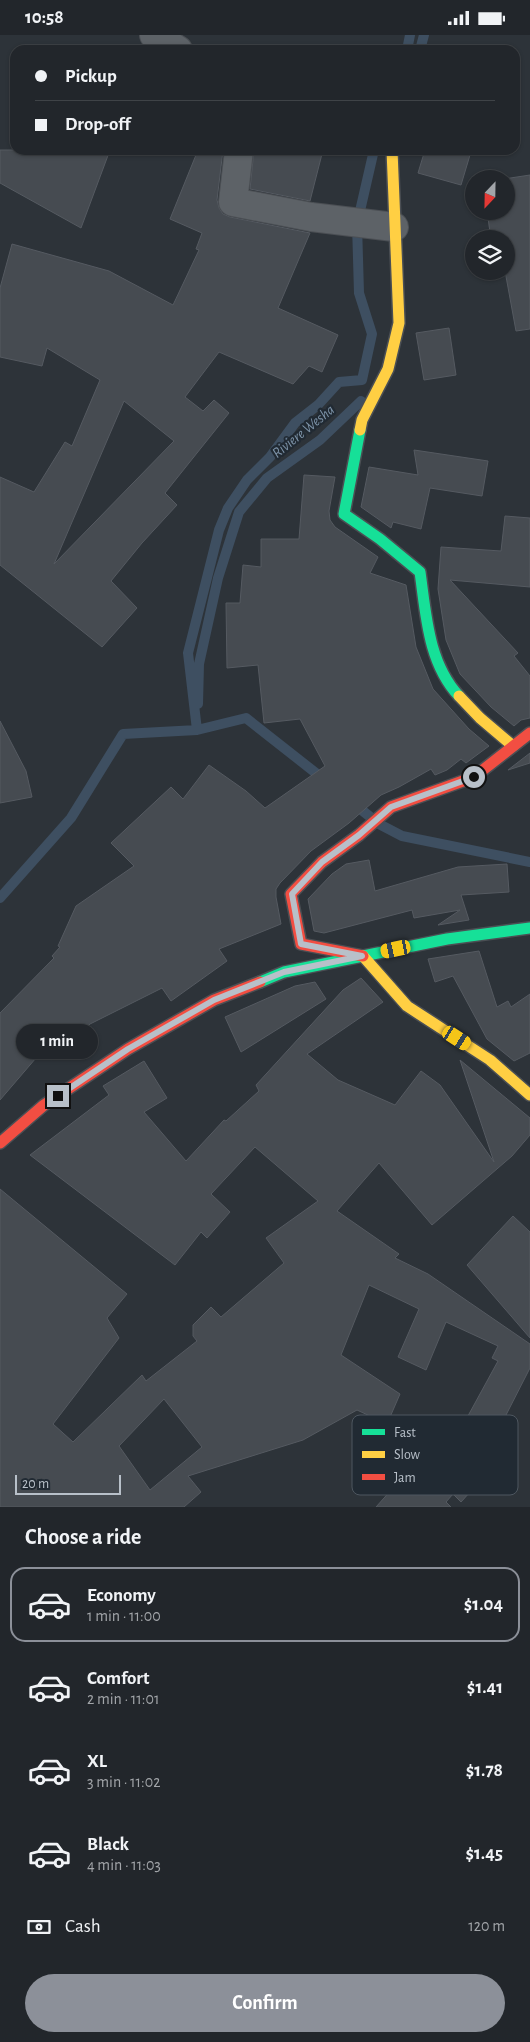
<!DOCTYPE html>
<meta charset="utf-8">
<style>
body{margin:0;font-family:"Alegreya Sans",sans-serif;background:#2e3237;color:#f1f3f6;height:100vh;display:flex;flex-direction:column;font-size:19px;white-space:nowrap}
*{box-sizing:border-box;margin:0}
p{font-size:16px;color:#a2a5a9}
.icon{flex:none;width:28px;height:28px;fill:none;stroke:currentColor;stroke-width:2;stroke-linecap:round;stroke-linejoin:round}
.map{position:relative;height:1472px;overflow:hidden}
.details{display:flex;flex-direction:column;background:#22262b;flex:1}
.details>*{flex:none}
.hud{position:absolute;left:10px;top:10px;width:510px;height:110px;border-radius:15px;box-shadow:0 1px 4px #0004,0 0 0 1px #3f4347;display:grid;align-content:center;height:110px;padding:0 25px;background:#22262b}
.needle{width:32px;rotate:202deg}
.buttons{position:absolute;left:465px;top:135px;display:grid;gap:10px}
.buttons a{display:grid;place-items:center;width:50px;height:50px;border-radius:50%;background:#22262b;box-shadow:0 1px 4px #0004,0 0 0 1px #3f4347;font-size:25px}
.scale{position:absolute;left:15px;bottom:12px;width:106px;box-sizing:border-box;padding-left:5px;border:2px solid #b8c0c9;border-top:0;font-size:14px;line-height:18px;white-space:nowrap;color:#b8c0c9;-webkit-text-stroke:4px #212a33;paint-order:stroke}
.end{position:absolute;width:22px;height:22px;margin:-11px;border:6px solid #b8c0c9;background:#111;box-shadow:0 0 0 2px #111}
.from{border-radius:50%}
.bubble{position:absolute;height:35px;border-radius:18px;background:#22262b;box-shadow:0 1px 4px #0004,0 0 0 1px #3f4347;font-size:16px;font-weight:600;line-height:35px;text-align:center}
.car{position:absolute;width:15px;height:30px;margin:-15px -8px;border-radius:6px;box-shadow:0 0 4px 1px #0007;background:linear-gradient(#f5c518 24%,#345 0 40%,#f5c518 0 76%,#345 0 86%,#f5c518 0)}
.hud b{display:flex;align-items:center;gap:18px;height:48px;font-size:19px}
.hud b+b{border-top:1px solid #3f4347}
.hud i{width:12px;height:12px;background:#f1f3f6}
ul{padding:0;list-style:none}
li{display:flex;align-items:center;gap:15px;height:75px;margin:0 10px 8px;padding:0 15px;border:2px solid transparent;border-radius:15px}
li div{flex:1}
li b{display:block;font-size:19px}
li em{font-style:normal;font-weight:600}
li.active{border-color:#8c9099}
li>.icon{width:45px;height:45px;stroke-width:1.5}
h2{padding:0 25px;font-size:22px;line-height:60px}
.pay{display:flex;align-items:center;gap:12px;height:55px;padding:0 25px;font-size:19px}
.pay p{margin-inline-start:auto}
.primary-button{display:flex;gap:10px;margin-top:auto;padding:10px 25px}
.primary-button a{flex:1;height:58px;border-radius:30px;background:#8c9099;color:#fff;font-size:20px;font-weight:600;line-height:58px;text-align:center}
.status{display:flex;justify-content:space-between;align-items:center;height:35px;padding:0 25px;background:#22262b;direction:ltr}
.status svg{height:14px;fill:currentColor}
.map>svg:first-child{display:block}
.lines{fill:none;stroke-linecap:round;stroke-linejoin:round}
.stream{stroke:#3e4f61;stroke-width:10}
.building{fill:#464b51;stroke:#555a61;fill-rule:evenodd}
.street-casing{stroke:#4b4f54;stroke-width:30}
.fast-casing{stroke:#4b4f54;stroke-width:14}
.slow-casing{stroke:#4b4f54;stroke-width:14}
.jam-casing{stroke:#4b4f54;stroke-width:14}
.street{stroke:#5d6267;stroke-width:28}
.fast{stroke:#16e098;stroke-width:11}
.slow{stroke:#ffcf43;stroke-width:11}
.jam{stroke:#f24e42;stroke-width:11}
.route{stroke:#b8c0c9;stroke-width:6}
.labels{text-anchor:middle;stroke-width:4.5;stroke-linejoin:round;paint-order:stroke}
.water-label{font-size:15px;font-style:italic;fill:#7d93a8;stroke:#212a33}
.key{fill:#212a33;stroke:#4e5760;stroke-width:1}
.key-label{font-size:14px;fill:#b8c0c9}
</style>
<div class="status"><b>10:58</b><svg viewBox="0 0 49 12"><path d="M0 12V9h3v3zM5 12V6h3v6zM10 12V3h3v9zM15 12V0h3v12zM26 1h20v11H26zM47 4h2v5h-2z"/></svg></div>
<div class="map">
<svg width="530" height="1472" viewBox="0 0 530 1472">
<rect width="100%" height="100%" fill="#2d3339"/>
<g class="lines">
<path class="stream" d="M 407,15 L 410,0
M 420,15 L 424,0
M 198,669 L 199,629 L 218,543 L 239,477 L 267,443 L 320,405 L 361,366
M 197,695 L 188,618 L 219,495 L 228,473 L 247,445 L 270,422 L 295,388 L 318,370 L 339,347 L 362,345 L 372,299 L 359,258 L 357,189 L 374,115
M 353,768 L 379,789 L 402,801 L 530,827
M 0,863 L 71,783 L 123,699 L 197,695 L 246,683 L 326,746"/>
</g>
<path class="building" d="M 0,115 L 110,115 L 81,193 L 0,148 Z
M 198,115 L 223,115 L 217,165 L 219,173 L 223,179 L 230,182 L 310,198 L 278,273 L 338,300 L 322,337 L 309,331 L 293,349 L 219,317 L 185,362 L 203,376 L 214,365 L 229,378 L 165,458 L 177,470 L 142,508 L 111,546 L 137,573 L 102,612 L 0,530 L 0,442 L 34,457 L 65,407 L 72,411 L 100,345 L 47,313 L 42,331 L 0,322 L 0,253 L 12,209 L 109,236 L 173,270 L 199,215 L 196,214 L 202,198 L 170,184 ZM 124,366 L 174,406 L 54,529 Z
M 254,115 L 323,115 L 310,166 L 250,154 Z
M 425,115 L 451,115 L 470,120 L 461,150 L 418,138 Z
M 530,140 L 530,294 L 516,296 L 505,236 L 501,236 L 506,236 L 506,204 L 491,204 L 487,176 L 506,176 L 506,144 L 504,144 Z
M 449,293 L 456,340 L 424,345 L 416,298 Z
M 414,415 L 488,426 L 482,461 L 430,453 L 421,494 L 393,487 L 391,493 L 361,472 L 369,432 L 418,440 Z
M 304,440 L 335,442 L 329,476 L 330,485 L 335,492 L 378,522 L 370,538 L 406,550 L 416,612 L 433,654 L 469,694 L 489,711 L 466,728 L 461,724 L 447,735 L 435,740 L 431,734 L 399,752 L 381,760 L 349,788 L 311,816 L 280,848 L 276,854 L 276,862 L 281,889 L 219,914 L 227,926 L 171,966 L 162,953 L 90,989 L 51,1025 L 42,1016 L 0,1065 L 0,978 L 54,923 L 52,921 L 60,912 L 58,911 L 76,871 L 134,831 L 111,808 L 171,752 L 183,764 L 209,730 L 246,756 L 265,773 L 325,731 L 300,684 L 264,688 L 258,630 L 227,633 L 226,568 L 240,568 L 243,530 L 261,532 L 261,504 L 299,504 Z
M 505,481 L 530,483 L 530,552 L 450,545 L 518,618 L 514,621 L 530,641 L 530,683 L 521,685 L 514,691 L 491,672 L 460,639 L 446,605 L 438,554 L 441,512 L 501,516 Z
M 0,686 L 26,736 L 32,762 L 0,768 Z
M 530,718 L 530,728 L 508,735 Z
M 369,825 L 375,856 L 458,832 L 507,829 L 509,857 L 461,860 L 469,885 L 438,890 L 460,875 L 414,883 L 412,875 L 324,898 L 314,896 L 308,864 L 332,839 L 346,829 Z
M 479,916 L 497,972 L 508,966 L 511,972 L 530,959 L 530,1018 L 514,1026 L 487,1004 L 453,941 L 435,947 L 428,924 Z
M 361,943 L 383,967 L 307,1019 L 338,1045 L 395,1070 L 421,1036 L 440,1050 L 494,1127 L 460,1025 L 530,1083 L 530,1100 L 512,1121 L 432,1190 L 379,1128 L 337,1176 L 399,1219 L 395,1223 L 428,1239 L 530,1309 L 530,1333 L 506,1380 L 514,1384 L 480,1446 L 461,1467 L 453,1459 L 446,1467 L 451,1472 L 376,1472 L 409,1435 L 416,1441 L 463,1390 L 498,1326 L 492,1323 L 498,1311 L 446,1287 L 426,1335 L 398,1322 L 419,1274 L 369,1250 L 341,1320 L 400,1359 L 387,1389 L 357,1375 L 303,1405 L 188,1441 L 201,1457 L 184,1472 L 0,1472 L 0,1154 L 127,1259 L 107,1283 L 119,1303 L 53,1389 L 73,1407 L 142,1340 L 146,1346 L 197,1306 L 193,1301 L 193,1290 L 211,1272 L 221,1282 L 284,1228 L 266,1203 L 318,1166 L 255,1112 L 211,1159 L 230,1177 L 207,1203 L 201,1197 L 175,1230 L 30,1120 L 109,1060 L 103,1051 L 144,1026 L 167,1063 L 144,1077 L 186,1126 L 224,1085 L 226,1086 L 259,1056 L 256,1050 L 343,955 ZM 164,1364 L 202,1412 L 150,1455 L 119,1411 Z
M 315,947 L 326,964 L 241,1017 L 225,982 L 295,951 Z
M 513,1181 L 530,1197 L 530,1303 L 467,1230 Z"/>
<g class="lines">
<defs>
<path id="street" d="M 154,0 L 178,15
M 239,115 L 233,167 L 311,182 L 394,192"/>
<path id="fast" d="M 360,395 L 344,479 L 380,504 L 420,537 C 426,579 428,628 459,661
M 260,947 L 284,937 L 447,904 L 530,893"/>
<path id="slow" d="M 360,395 L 362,385 L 388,334 L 399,288 L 392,115
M 459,661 L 480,683 L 513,711
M 363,921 L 407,971 L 490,1025 L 530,1060"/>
<path id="jam" d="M 363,921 L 301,909 L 291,859 L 322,827 L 359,800 L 391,772 L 474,742 L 530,698
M 0,1108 L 44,1070 L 128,1014 L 214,965 L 260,947"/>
</defs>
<use href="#street" class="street-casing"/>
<use href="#fast" class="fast-casing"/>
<use href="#slow" class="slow-casing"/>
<use href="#jam" class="jam-casing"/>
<use href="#street" class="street"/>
<use href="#fast" class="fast"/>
<use href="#slow" class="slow"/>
<use href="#jam" class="jam"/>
</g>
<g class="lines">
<path class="route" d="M 58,1061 L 128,1014 L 214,965 L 284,937 L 362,921 L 301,909 L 292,859 L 322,827 L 359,800 L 391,772 L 474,742"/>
</g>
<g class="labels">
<g class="water-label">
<text transform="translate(303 396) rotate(-39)" y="5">Riviere Wesha</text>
</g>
</g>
<rect x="352" y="1380" width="166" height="80" rx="8" class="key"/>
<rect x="362" y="1394" width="23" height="6" fill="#16e098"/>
<rect x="362" y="1416" width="23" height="7" fill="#ffcf43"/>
<rect x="362" y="1439" width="23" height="6" fill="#f24e42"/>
<g class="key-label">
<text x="394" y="1402">Fast</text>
<text x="394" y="1424">Slow</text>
<text x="394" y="1447">Jam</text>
</g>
</svg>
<div class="buttons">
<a><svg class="needle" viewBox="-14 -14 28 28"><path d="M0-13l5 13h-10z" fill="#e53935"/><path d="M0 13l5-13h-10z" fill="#a2a5a9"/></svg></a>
<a><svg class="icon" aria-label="layers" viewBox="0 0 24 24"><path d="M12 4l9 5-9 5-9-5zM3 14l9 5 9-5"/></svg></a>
</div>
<div class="scale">20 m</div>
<i class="end from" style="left:474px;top:742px"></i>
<i class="end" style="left:58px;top:1061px"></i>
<div class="bubble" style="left:16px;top:989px;width:82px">1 min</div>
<i class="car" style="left:396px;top:914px;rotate:258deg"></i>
<i class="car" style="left:457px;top:1003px;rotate:123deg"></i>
<div class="hud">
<b><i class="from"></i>Pickup</b>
<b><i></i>Drop-off</b>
</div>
</div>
<section class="details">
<h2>Choose a ride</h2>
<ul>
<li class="active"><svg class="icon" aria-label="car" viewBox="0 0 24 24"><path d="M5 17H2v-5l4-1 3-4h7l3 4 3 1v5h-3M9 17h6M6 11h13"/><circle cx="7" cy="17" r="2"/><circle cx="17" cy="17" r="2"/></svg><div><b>Economy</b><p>1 min · 11:00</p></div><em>$1.04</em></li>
<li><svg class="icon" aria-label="car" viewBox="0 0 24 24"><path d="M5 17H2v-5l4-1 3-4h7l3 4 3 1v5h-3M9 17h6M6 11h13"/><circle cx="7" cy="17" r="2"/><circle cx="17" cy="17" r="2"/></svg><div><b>Comfort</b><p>2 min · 11:01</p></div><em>$1.41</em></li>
<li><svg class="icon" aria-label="car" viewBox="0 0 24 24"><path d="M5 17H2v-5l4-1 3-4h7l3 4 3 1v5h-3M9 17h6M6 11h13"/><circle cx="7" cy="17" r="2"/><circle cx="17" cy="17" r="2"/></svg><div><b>XL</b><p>3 min · 11:02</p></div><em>$1.78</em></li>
<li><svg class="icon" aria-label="car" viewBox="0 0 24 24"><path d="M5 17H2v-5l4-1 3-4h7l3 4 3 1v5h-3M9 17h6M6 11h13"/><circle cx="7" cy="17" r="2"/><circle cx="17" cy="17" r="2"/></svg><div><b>Black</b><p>4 min · 11:03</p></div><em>$1.45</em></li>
</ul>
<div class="pay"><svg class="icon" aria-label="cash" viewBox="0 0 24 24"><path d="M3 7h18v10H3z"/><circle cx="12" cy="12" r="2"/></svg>Cash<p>120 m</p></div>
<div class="primary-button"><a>Confirm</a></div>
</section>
